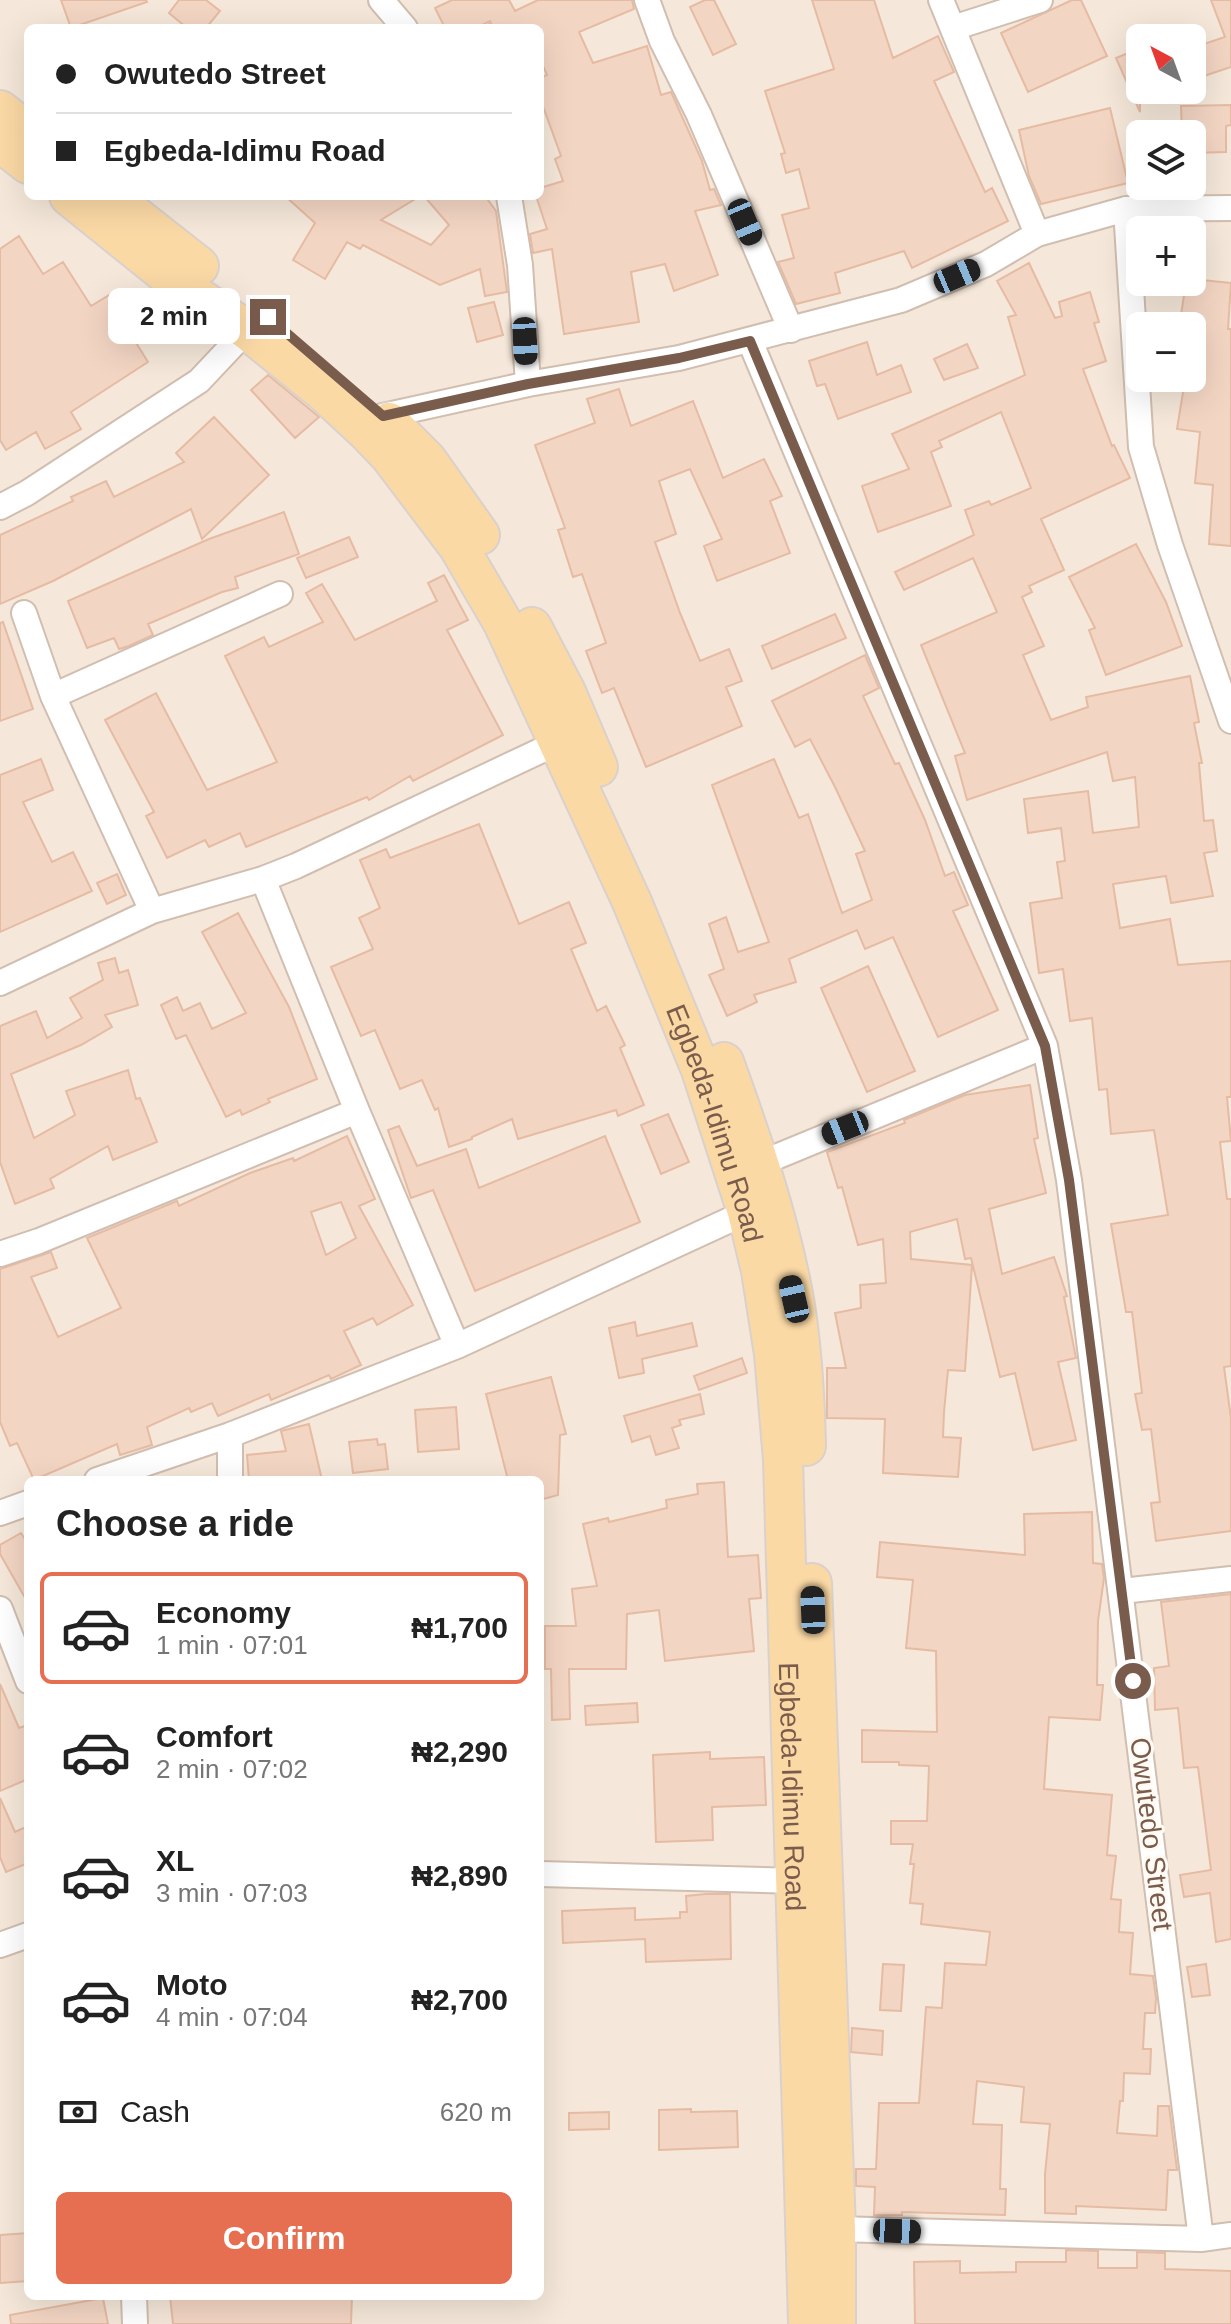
<!DOCTYPE html>
<meta charset="utf-8">
<style>
body{margin:0;font-family:Arial,sans-serif;background:#f2f2f2;color:#222;height:100vh;display:flex;flex-direction:column;font-size:30px;white-space:nowrap}
*{box-sizing:border-box;margin:0}
p{font-size:26px;color:#767676}
.icon{flex:none;width:44px;height:44px;fill:none;stroke:currentColor;stroke-width:2;stroke-linecap:round;stroke-linejoin:round}
.map{position:relative;flex:1;overflow:hidden}
.side{position:absolute;left:24px;top:1476px;width:520px;height:824px;display:flex;flex-direction:column;background:#fff;border-radius:12px;box-shadow:0 8px 32px #0002}
.side>*{flex:none}
.hud{position:absolute;left:24px;top:24px;width:520px;height:176px;border-radius:12px;box-shadow:0 8px 32px #0002;display:grid;align-content:center;height:176px;padding:0 32px;background:#fff}
.needle{width:52px;rotate:319deg}
.tools{position:absolute;left:1126px;top:24px;display:grid;gap:16px}
.tools a{display:grid;place-items:center;width:80px;height:80px;border-radius:12px;background:#fff;box-shadow:0 8px 32px #0002;font-size:40px}
.end{position:absolute;width:36px;height:36px;margin:-18px;border:10px solid #7a5c4d;background:#fff;box-shadow:0 0 0 4px #fff}
.from{border-radius:50%}
.bubble{position:absolute;height:56px;border-radius:12px;background:#fff;box-shadow:0 8px 32px #0002;font-size:26px;font-weight:700;line-height:56px;text-align:center}
.car{position:absolute;width:24px;height:48px;margin:-24px -12px;border-radius:10px;box-shadow:0 0 6px 2px #0007;background:linear-gradient(#222 24%,#8ab4d8 0 40%,#222 0 76%,#8ab4d8 0 86%,#222 0)}
.hud b{display:flex;align-items:center;gap:28px;height:76px;font-size:30px}
.hud b+b{border-top:2px solid #e0e0e0}
.hud i{width:20px;height:20px;background:#222}
ul{padding:0;list-style:none}
li{display:flex;align-items:center;gap:24px;height:112px;margin:0 16px 12px;padding:0 16px;border:4px solid transparent;border-radius:12px}
li div{flex:1}
li b{display:block;font-size:30px}
li em{font-style:normal;font-weight:700}
li.selected{border-color:#e76f51}
li>.icon{width:72px;height:72px;stroke-width:1.5}
h2{padding:0 32px;font-size:36px;line-height:96px}
.pay{display:flex;align-items:center;gap:20px;height:88px;padding:0 32px;font-size:30px}
.pay p{margin-inline-start:auto}
.primary-button{display:flex;gap:16px;margin-top:auto;padding:16px 32px}
.primary-button a{flex:1;height:92px;border-radius:12px;background:#e76f51;color:#fff;font-size:32px;font-weight:700;line-height:92px;text-align:center}
.map>svg:first-child{display:block}
.residential{fill:#f5e8da;fill-rule:evenodd}
.building{fill:#f3d5c3;stroke:#e6bba3;stroke-width:2;fill-rule:evenodd}
.lines{fill:none;stroke-linecap:round;stroke-linejoin:round}
.minor-casing{stroke:#d1beb0;stroke-width:28}
.primary-casing{stroke:#dad1cd;stroke-width:42}
.minor{stroke:#fff;stroke-width:24}
.primary{stroke:#fbd9a5;stroke-width:38}
.route{stroke:#7a5c4d;stroke-width:10}
.labels{text-anchor:middle;stroke-width:6;stroke-linejoin:round;paint-order:stroke}
.street-label{font-size:28px;fill:#7a5c4d;stroke:#fffaf3}
</style>
<div class="map">
<svg width="1231" height="2324" viewBox="0 0 1231 2324">
<rect width="100%" height="100%" fill="#fdf6ec"/>
<path class="residential" d="M 0,0 L 1231,0 L 1231,2324 L 0,2324 ZM 28,28 L 540,28 L 540,196 L 28,196 ZM 1140,38 L 1192,38 L 1192,90 L 1140,90 ZM 1140,134 L 1192,134 L 1192,186 L 1140,186 ZM 1140,230 L 1192,230 L 1192,282 L 1140,282 ZM 1140,326 L 1192,326 L 1192,378 L 1140,378 ZM 28,1480 L 540,1480 L 540,2296 L 28,2296 Z"/>
<path class="building" d="M 61,0 L 146,0 L 147,2 L 71,28 Z
M 179,0 L 206,0 L 220,11 L 206,28 L 187,28 L 169,13 Z
M 452,0 L 509,0 L 515,11 L 538,0 L 632,0 L 634,9 L 579,32 L 593,63 L 647,46 L 661,95 L 671,92 L 702,161 L 710,190 L 714,189 L 721,205 L 695,211 L 718,275 L 674,291 L 665,264 L 631,272 L 639,322 L 564,334 L 552,249 L 533,253 L 530,234 L 547,229 L 536,196 L 540,196 L 540,188 L 563,181 L 555,159 L 561,156 L 540,98 L 540,78 L 547,75 L 540,59 L 540,28 L 482,28 L 491,23 L 490,21 L 476,28 L 445,28 L 435,8 Z
M 705,0 L 714,0 L 736,44 L 713,55 L 690,7 Z
M 812,0 L 874,0 L 893,58 L 938,36 L 954,72 L 934,81 L 985,192 L 992,188 L 1008,221 L 912,268 L 904,251 L 835,273 L 840,293 L 796,304 L 778,262 L 794,258 L 782,215 L 809,208 L 799,169 L 786,173 L 781,154 L 785,153 L 765,91 L 834,69 Z
M 1072,0 L 1081,0 L 1107,56 L 1028,92 L 1001,33 Z
M 1211,0 L 1231,0 L 1231,67 L 1192,80 L 1192,48 L 1225,37 Z
M 1140,48 L 1140,112 L 1116,58 Z
M 1231,105 L 1231,125 L 1226,126 L 1226,152 L 1192,153 L 1192,134 L 1182,134 L 1181,106 Z
M 1110,108 L 1128,183 L 1041,204 L 1029,176 L 1019,130 Z
M 285,196 L 420,196 L 381,220 L 431,245 L 449,225 L 424,196 L 485,196 L 496,211 L 507,292 L 485,296 L 480,269 L 440,285 L 363,245 L 360,249 L 347,242 L 325,279 L 293,260 L 315,223 Z
M 19,236 L 43,274 L 63,262 L 91,306 L 111,294 L 128,323 L 125,325 L 148,362 L 71,412 L 81,429 L 45,449 L 36,432 L 6,450 L 0,440 L 0,249 Z
M 1029,263 L 1055,318 L 1062,316 L 1059,302 L 1090,292 L 1099,322 L 1094,323 L 1106,361 L 1083,369 L 1112,446 L 1114,445 L 1130,478 L 1041,519 L 1064,570 L 1029,586 L 1032,592 L 1022,597 L 1044,646 L 1023,655 L 1051,720 L 1088,707 L 1086,697 L 1190,676 L 1199,722 L 1194,723 L 1202,763 L 1199,763 L 1204,821 L 1213,820 L 1217,851 L 1204,853 L 1213,896 L 1171,903 L 1166,876 L 1113,884 L 1120,928 L 1170,919 L 1178,965 L 1231,961 L 1231,1097 L 1227,1097 L 1231,1141 L 1220,1142 L 1227,1199 L 1231,1199 L 1231,1366 L 1224,1367 L 1231,1418 L 1231,1531 L 1156,1541 L 1151,1503 L 1160,1502 L 1151,1429 L 1142,1430 L 1135,1394 L 1142,1393 L 1132,1312 L 1126,1312 L 1111,1224 L 1168,1215 L 1154,1130 L 1111,1134 L 1107,1089 L 1099,1090 L 1092,1018 L 1070,1021 L 1063,969 L 1039,973 L 1030,903 L 1062,898 L 1057,862 L 1065,861 L 1061,828 L 1028,833 L 1024,799 L 1088,791 L 1093,833 L 1139,827 L 1135,777 L 1113,781 L 1107,752 L 967,800 L 955,756 L 965,753 L 921,645 L 997,612 L 973,558 L 904,590 L 895,572 L 974,535 L 965,510 L 989,501 L 991,505 L 1031,488 L 1001,412 L 939,441 L 942,447 L 931,452 L 951,506 L 878,532 L 862,486 L 909,469 L 892,434 L 1025,375 L 1008,317 L 1016,315 L 997,281 Z
M 1192,279 L 1231,283 L 1228,329 L 1231,329 L 1231,546 L 1209,544 L 1213,485 L 1195,483 L 1200,432 L 1177,429 L 1185,380 L 1192,381 L 1192,326 L 1188,326 L 1189,316 L 1181,315 L 1186,282 L 1192,282 Z
M 494,302 L 503,335 L 477,342 L 468,308 Z
M 867,342 L 877,375 L 901,365 L 911,392 L 838,419 L 825,384 L 817,386 L 809,361 Z
M 967,344 L 978,368 L 944,380 L 934,359 Z
M 268,375 L 319,417 L 295,438 L 251,390 Z
M 619,389 L 631,426 L 693,401 L 723,478 L 764,459 L 782,496 L 770,501 L 790,553 L 717,581 L 704,546 L 722,539 L 690,469 L 659,481 L 676,534 L 655,542 L 680,613 L 700,661 L 729,649 L 742,681 L 726,687 L 742,726 L 646,767 L 614,688 L 602,693 L 586,651 L 606,643 L 582,574 L 573,577 L 558,530 L 565,528 L 535,445 L 595,423 L 587,399 Z
M 214,417 L 269,475 L 202,539 L 191,509 L 53,581 L 0,604 L 0,535 L 73,501 L 71,497 L 106,481 L 114,497 L 184,462 L 176,453 Z
M 284,512 L 299,554 L 235,577 L 238,588 L 222,592 L 148,624 L 153,635 L 129,646 L 119,649 L 114,638 L 87,648 L 68,601 L 209,539 Z
M 349,537 L 358,557 L 306,578 L 297,558 Z
M 1136,544 L 1166,602 L 1182,646 L 1106,675 L 1089,630 L 1095,628 L 1069,577 Z
M 444,575 L 468,620 L 447,630 L 503,735 L 413,781 L 410,776 L 369,800 L 367,797 L 246,847 L 240,833 L 209,847 L 205,840 L 167,858 L 146,816 L 154,812 L 105,720 L 156,693 L 207,790 L 277,762 L 225,656 L 264,637 L 269,647 L 323,622 L 306,593 L 322,584 L 355,640 L 437,601 L 428,583 Z
M 835,614 L 846,638 L 772,669 L 762,646 Z
M 3,622 L 33,709 L 0,721 L 0,623 Z
M 865,655 L 879,688 L 863,696 L 895,764 L 899,763 L 925,820 L 945,876 L 954,872 L 968,905 L 953,911 L 998,1010 L 938,1037 L 893,937 L 865,949 L 857,930 L 789,959 L 796,982 L 754,995 L 757,1002 L 727,1016 L 709,975 L 724,969 L 709,924 L 726,917 L 738,952 L 769,942 L 712,785 L 774,759 L 799,818 L 808,814 L 842,913 L 872,900 L 856,854 L 865,851 L 835,787 L 810,739 L 795,747 L 772,701 Z
M 41,759 L 53,790 L 23,802 L 52,862 L 73,852 L 92,891 L 0,932 L 0,775 Z
M 479,824 L 519,924 L 569,902 L 586,943 L 571,949 L 597,1011 L 606,1006 L 625,1045 L 620,1048 L 644,1105 L 618,1116 L 616,1110 L 518,1139 L 512,1119 L 472,1137 L 472,1139 L 449,1147 L 438,1108 L 435,1110 L 422,1080 L 400,1089 L 375,1030 L 361,1036 L 331,967 L 373,949 L 359,918 L 380,908 L 360,860 L 386,849 L 390,858 Z
M 117,874 L 126,895 L 107,904 L 97,883 Z
M 238,913 L 289,1007 L 317,1079 L 268,1099 L 270,1102 L 242,1115 L 240,1110 L 226,1117 L 186,1035 L 176,1039 L 161,1005 L 177,997 L 183,1011 L 200,1003 L 212,1029 L 246,1013 L 202,932 Z
M 115,958 L 119,973 L 128,970 L 138,1005 L 105,1015 L 112,1027 L 81,1045 L 11,1074 L 34,1138 L 75,1115 L 66,1091 L 128,1070 L 136,1099 L 140,1098 L 157,1142 L 113,1160 L 108,1146 L 50,1179 L 54,1188 L 15,1204 L 0,1162 L 0,1026 L 36,1011 L 47,1038 L 82,1018 L 70,998 L 103,980 L 98,963 Z
M 868,966 L 915,1071 L 867,1092 L 821,988 Z
M 1030,1085 L 1038,1138 L 1034,1139 L 1046,1193 L 989,1209 L 1002,1274 L 1054,1257 L 1067,1296 L 1064,1297 L 1076,1358 L 1058,1362 L 1076,1440 L 1033,1450 L 1015,1373 L 1000,1377 L 971,1258 L 965,1259 L 957,1219 L 910,1232 L 911,1259 L 972,1265 L 965,1371 L 948,1370 L 944,1412 L 943,1437 L 961,1438 L 958,1477 L 883,1473 L 885,1419 L 827,1418 L 827,1368 L 846,1368 L 835,1313 L 861,1308 L 860,1285 L 886,1283 L 883,1239 L 858,1245 L 842,1187 L 838,1188 L 827,1152 L 905,1123 L 904,1120 L 965,1095 Z
M 668,1114 L 689,1162 L 661,1174 L 641,1125 Z
M 399,1126 L 417,1166 L 466,1149 L 479,1188 L 605,1136 L 640,1222 L 475,1291 L 433,1190 L 411,1198 L 388,1130 Z
M 347,1136 L 375,1199 L 359,1206 L 413,1305 L 377,1325 L 373,1318 L 344,1331 L 361,1365 L 331,1379 L 329,1375 L 271,1400 L 269,1394 L 218,1416 L 212,1403 L 191,1412 L 189,1408 L 147,1427 L 152,1445 L 120,1455 L 117,1444 L 34,1480 L 17,1443 L 10,1446 L 0,1422 L 0,1269 L 51,1252 L 57,1268 L 31,1277 L 58,1337 L 121,1308 L 87,1238 L 177,1201 L 179,1206 L 250,1173 L 293,1158 L 294,1161 ZM 341,1202 L 356,1238 L 326,1255 L 311,1212 Z
M 635,1322 L 637,1336 L 692,1323 L 697,1346 L 642,1359 L 644,1373 L 619,1378 L 609,1328 Z
M 742,1358 L 747,1373 L 699,1390 L 694,1376 Z
M 551,1377 L 566,1434 L 560,1435 L 558,1495 L 540,1500 L 540,1480 L 508,1480 L 486,1394 Z
M 700,1394 L 704,1414 L 679,1420 L 681,1425 L 672,1428 L 679,1448 L 656,1455 L 650,1436 L 632,1442 L 624,1416 Z
M 456,1407 L 459,1449 L 418,1452 L 415,1410 Z
M 309,1424 L 322,1480 L 249,1480 L 247,1455 L 286,1451 L 281,1431 Z
M 377,1439 L 378,1445 L 385,1444 L 388,1469 L 353,1473 L 349,1442 Z
M 724,1482 L 728,1557 L 758,1555 L 761,1598 L 749,1599 L 754,1651 L 665,1661 L 659,1610 L 627,1614 L 626,1669 L 569,1669 L 570,1719 L 552,1720 L 551,1669 L 545,1669 L 545,1626 L 576,1626 L 572,1589 L 597,1586 L 583,1524 L 608,1518 L 609,1522 L 667,1508 L 666,1500 L 698,1494 L 697,1484 Z
M 1092,1512 L 1093,1563 L 1102,1564 L 1104,1578 L 1098,1621 L 1097,1685 L 1103,1685 L 1100,1720 L 1049,1717 L 1044,1789 L 1112,1795 L 1107,1855 L 1116,1856 L 1111,1899 L 1121,1900 L 1119,1932 L 1133,1933 L 1130,1974 L 1153,1976 L 1156,1998 L 1155,2013 L 1145,2013 L 1143,2049 L 1151,2049 L 1150,2074 L 1124,2073 L 1123,2101 L 1120,2101 L 1117,2133 L 1157,2136 L 1158,2106 L 1169,2106 L 1177,2170 L 1168,2170 L 1166,2210 L 1076,2206 L 1076,2214 L 1045,2213 L 1045,2174 L 1050,2124 L 1021,2122 L 1024,2087 L 977,2081 L 973,2124 L 1002,2125 L 1000,2189 L 1006,2189 L 1005,2215 L 902,2212 L 902,2215 L 874,2215 L 875,2187 L 856,2186 L 856,2169 L 876,2169 L 879,2103 L 919,2103 L 926,2007 L 942,2008 L 945,1963 L 986,1965 L 990,1932 L 921,1924 L 923,1904 L 910,1903 L 914,1864 L 910,1864 L 913,1844 L 891,1844 L 891,1821 L 927,1821 L 929,1766 L 899,1765 L 899,1762 L 862,1762 L 862,1730 L 937,1732 L 936,1651 L 906,1648 L 913,1580 L 877,1577 L 880,1542 L 1025,1555 L 1024,1514 Z
M 21,1533 L 28,1544 L 28,1603 L 0,1554 L 0,1545 Z
M 1231,1594 L 1231,1939 L 1216,1942 L 1210,1893 L 1184,1897 L 1180,1875 L 1211,1870 L 1198,1767 L 1184,1768 L 1178,1708 L 1155,1710 L 1154,1668 L 1169,1666 L 1161,1602 Z
M 0,1684 L 19,1728 L 28,1725 L 28,1779 L 0,1791 Z
M 637,1703 L 638,1722 L 586,1725 L 585,1706 Z
M 710,1752 L 710,1759 L 764,1757 L 766,1805 L 712,1807 L 713,1840 L 656,1842 L 653,1755 Z
M 0,1798 L 15,1832 L 28,1826 L 28,1863 L 6,1872 L 0,1857 Z
M 706,1894 L 730,1894 L 731,1959 L 646,1962 L 645,1939 L 563,1943 L 562,1911 L 635,1908 L 635,1920 L 680,1918 L 680,1912 L 687,1912 L 686,1896 Z
M 883,1964 L 904,1965 L 901,2011 L 880,2010 Z
M 1206,1964 L 1210,1995 L 1192,1997 L 1187,1967 Z
M 852,2028 L 883,2031 L 882,2055 L 851,2052 Z
M 691,2109 L 691,2112 L 737,2111 L 738,2147 L 659,2150 L 659,2110 Z
M 609,2112 L 609,2129 L 569,2130 L 569,2113 Z
M 28,2233 L 28,2281 L 0,2283 L 0,2235 Z
M 1066,2250 L 1098,2251 L 1098,2268 L 1137,2268 L 1137,2252 L 1165,2253 L 1165,2269 L 1231,2271 L 1231,2324 L 915,2324 L 914,2262 L 960,2261 L 960,2273 L 1016,2272 L 1016,2262 L 1066,2262 Z
M 170,2296 L 352,2296 L 351,2324 L 173,2324 Z
M 103,2298 L 108,2324 L 11,2324 L 10,2315 Z"/>
<g class="lines">
<defs>
<path id="minor" d="M 381,0 L 405,28
M 647,0 L 662,41 L 699,115 L 791,330
M 941,0 L 1037,234
M 953,28 L 1040,0
M 509,196 L 520,265 L 528,384
M 1126,209 L 1141,447 L 1170,545 L 1231,721
M 750,341 L 1045,1046 L 1069,1180 L 1201,2239
M 383,416 L 528,384 L 679,358 L 901,300 L 986,264 L 1037,234 L 1126,209 L 1231,208
M 0,507 L 27,493 L 199,381 L 247,330
M 24,613 L 53,696 L 152,911
M 53,696 L 280,594
M 263,879 L 357,1111 L 457,1346
M 0,983 L 152,911 L 263,879 L 296,866 L 559,742
M 759,1164 L 1045,1046
M 0,1254 L 39,1241 L 357,1111
M 230,1435 L 230,1480
M 97,1480 L 230,1435 L 457,1346 L 747,1212
M 0,1513 L 28,1503
M 1122,1591 L 1231,1579
M 0,1609 L 28,1681
M 540,1874 L 797,1881
M 0,1945 L 28,1935
M 836,2229 L 1201,2239 L 1231,2235
M 134,2296 L 135,2324"/>
<g id="primary">
<path d="M 0,110 L 28,132"/>
<path d="M 0,142 L 28,164"/>
<path id="s1" d="M 69,196 L 177,283 L 247,330 L 325,393 L 366,431 L 390,456 L 458,546 L 503,623 L 632,902 L 701,1070 L 747,1212 L 761,1271 L 774,1354 L 783,1460 L 808,2324"/>
<path d="M 110,196 L 199,266"/>
<path d="M 389,422 L 427,460 L 480,535"/>
<path d="M 532,627 L 566,692 L 598,767"/>
<path d="M 724,1062 C 752,1139 779,1218 794,1299 C 802,1347 805,1397 806,1446"/>
<path d="M 812,1583 L 836,2229 L 836,2324"/>
</g>
</defs>
<use href="#minor" class="minor-casing"/>
<use href="#primary" class="primary-casing"/>
<use href="#minor" class="minor"/>
<use href="#primary" class="primary"/>
</g>
<g class="lines">
<path class="route" d="M 268,317 L 383,416 L 528,384 L 679,358 L 750,341 L 1045,1046 L 1069,1180 L 1133,1681"/>
</g>
<g class="labels">
<g class="street-label">
<text dy="10" stroke="none"><textPath href="#s1" startOffset="1160">Egbeda-Idimu Road</textPath></text>
<text dy="10" stroke="none"><textPath href="#s1" startOffset="1832">Egbeda-Idimu Road</textPath></text>
<text transform="translate(1152 1834) rotate(83)" y="10">Owutedo Street</text>
</g>
</g>
</svg>
<div class="tools">
<a><svg class="needle" viewBox="-14 -14 28 28"><path d="M0-13l5 13h-10z" fill="#e53935"/><path d="M0 13l5-13h-10z" fill="#767676"/></svg></a>
<a><svg class="icon" aria-label="layers" viewBox="0 0 24 24"><path d="M12 4l9 5-9 5-9-5zM3 14l9 5 9-5"/></svg></a>
<a>+</a>
<a>−</a>
</div>
<i class="end from" style="left:1133px;top:1681px"></i>
<i class="end" style="left:268px;top:317px"></i>
<div class="bubble" style="left:108px;top:288px;width:132px">2 min</div>
<i class="car" style="left:745px;top:222px;rotate:157deg"></i>
<i class="car" style="left:957px;top:276px;rotate:67deg"></i>
<i class="car" style="left:525px;top:341px;rotate:177deg"></i>
<i class="car" style="left:845px;top:1128px;rotate:248deg"></i>
<i class="car" style="left:794px;top:1299px;rotate:347deg"></i>
<i class="car" style="left:813px;top:1610px;rotate:358deg"></i>
<i class="car" style="left:897px;top:2231px;rotate:92deg"></i>
<div class="hud">
<b><i class="from"></i>Owutedo Street</b>
<b><i></i>Egbeda-Idimu Road</b>
</div>
<section class="side">
<h2>Choose a ride</h2>
<ul>
<li class="selected"><svg class="icon" aria-label="car" viewBox="0 0 24 24"><path d="M5 17H2v-5l4-1 3-4h7l3 4 3 1v5h-3M9 17h6M6 11h13"/><circle cx="7" cy="17" r="2"/><circle cx="17" cy="17" r="2"/></svg><div><b>Economy</b><p>1 min · 07:01</p></div><em>₦1,700</em></li>
<li><svg class="icon" aria-label="car" viewBox="0 0 24 24"><path d="M5 17H2v-5l4-1 3-4h7l3 4 3 1v5h-3M9 17h6M6 11h13"/><circle cx="7" cy="17" r="2"/><circle cx="17" cy="17" r="2"/></svg><div><b>Comfort</b><p>2 min · 07:02</p></div><em>₦2,290</em></li>
<li><svg class="icon" aria-label="car" viewBox="0 0 24 24"><path d="M5 17H2v-5l4-1 3-4h7l3 4 3 1v5h-3M9 17h6M6 11h13"/><circle cx="7" cy="17" r="2"/><circle cx="17" cy="17" r="2"/></svg><div><b>XL</b><p>3 min · 07:03</p></div><em>₦2,890</em></li>
<li><svg class="icon" aria-label="car" viewBox="0 0 24 24"><path d="M5 17H2v-5l4-1 3-4h7l3 4 3 1v5h-3M9 17h6M6 11h13"/><circle cx="7" cy="17" r="2"/><circle cx="17" cy="17" r="2"/></svg><div><b>Moto</b><p>4 min · 07:04</p></div><em>₦2,700</em></li>
</ul>
<div class="pay"><svg class="icon" aria-label="cash" viewBox="0 0 24 24"><path d="M3 7h18v10H3z"/><circle cx="12" cy="12" r="2"/></svg>Cash<p>620 m</p></div>
<div class="primary-button"><a>Confirm</a></div>
</section>
</div>
